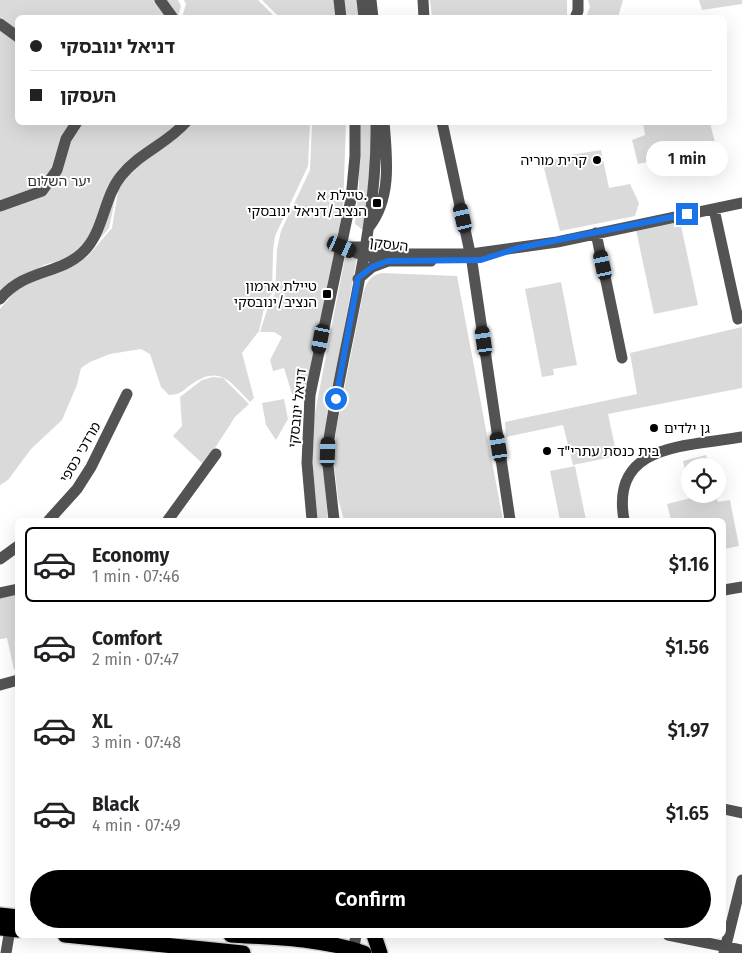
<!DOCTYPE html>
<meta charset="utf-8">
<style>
body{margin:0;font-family:"Fira Sans","Noto Sans Hebrew",sans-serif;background:#f2f2f2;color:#202124;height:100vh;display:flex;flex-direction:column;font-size:19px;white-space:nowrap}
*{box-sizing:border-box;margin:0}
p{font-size:16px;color:#757577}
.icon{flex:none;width:28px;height:28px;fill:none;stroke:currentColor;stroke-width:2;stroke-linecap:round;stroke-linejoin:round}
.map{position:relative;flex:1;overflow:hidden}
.drawer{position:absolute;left:15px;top:518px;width:711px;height:420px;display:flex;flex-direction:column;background:#fff;border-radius:8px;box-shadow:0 5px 20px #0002}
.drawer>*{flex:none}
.banner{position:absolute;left:15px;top:15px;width:712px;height:110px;border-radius:8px;box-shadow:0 5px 20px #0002;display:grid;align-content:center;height:110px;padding:0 15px;background:#fff}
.fabs{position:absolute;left:681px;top:458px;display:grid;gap:10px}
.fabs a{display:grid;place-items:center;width:45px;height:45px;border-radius:50%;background:#fff;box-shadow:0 5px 20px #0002;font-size:25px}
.end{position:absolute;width:22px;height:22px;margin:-11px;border:6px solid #1a73e8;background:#fff;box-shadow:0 0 0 2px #fff}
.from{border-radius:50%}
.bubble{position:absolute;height:35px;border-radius:18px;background:#fff;box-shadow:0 5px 20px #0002;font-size:16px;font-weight:600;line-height:35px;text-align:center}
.car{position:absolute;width:15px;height:30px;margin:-15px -8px;border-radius:6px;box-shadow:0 0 4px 1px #0007;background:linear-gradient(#222 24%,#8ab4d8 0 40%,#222 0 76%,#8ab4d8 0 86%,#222 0)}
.banner b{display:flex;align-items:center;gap:18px;height:48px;font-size:19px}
.banner b+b{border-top:1px solid #e0e0e0}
.banner i{width:12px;height:12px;background:#202124}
ul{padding:9px 0 0;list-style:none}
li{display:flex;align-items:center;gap:15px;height:75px;margin:0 10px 8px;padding:0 5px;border:2px solid transparent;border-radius:8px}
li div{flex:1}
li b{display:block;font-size:19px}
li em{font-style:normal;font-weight:600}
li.on{border-color:#000}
li>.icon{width:45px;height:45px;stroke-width:1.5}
.action{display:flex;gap:10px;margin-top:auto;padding:10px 15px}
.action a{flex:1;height:58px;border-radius:30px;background:#000;color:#fff;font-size:20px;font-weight:600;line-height:58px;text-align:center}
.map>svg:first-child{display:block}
.green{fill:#dadada}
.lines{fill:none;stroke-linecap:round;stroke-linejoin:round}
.highway-casing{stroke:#dbdbdb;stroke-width:18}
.minor{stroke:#535353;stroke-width:11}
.highway{stroke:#000;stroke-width:15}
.route{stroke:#1a73e8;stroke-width:6}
.poi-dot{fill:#000;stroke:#fff;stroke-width:2}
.labels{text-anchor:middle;stroke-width:4;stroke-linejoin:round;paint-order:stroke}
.poi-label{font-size:14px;fill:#000;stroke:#fff;text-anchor:end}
.park-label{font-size:14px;fill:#313131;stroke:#fff}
.street-label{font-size:14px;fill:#000;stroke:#fff}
</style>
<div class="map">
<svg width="742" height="953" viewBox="0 0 742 953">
<rect width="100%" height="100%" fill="#fff"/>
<path class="green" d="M 0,0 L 178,0 L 181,6 L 178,17 L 18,18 L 18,122 L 183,123 L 119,181 L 109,228 L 90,251 L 44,265 L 20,280 L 0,306 Z
M 184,0 L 258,0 L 275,17 L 182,17 L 186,4 Z
M 262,0 L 334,0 L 336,17 L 279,17 Z
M 344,0 L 357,0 L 360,17 L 346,17 Z
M 430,0 L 567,0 L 567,17 L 432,17 Z
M 588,0 L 623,0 L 618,17 L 586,17 L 590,7 Z
M 699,0 L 742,0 L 742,4 L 702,10 Z
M 192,123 L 310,123 L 308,166 L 275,236 L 273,251 L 272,294 L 266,300 L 259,331 L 242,353 L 254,398 L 250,402 C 229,380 219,364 189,386 C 182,392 178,395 169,395 L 161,387 L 150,354 L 141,349 L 110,354 L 90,362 L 81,368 L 77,385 L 62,420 L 31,449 L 8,480 L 0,485 L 0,309 L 17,289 L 87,257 L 112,228 L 118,191 L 123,181 L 134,169 L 181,134 Z
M 312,123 L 346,123 L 343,209 L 305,394 L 292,394 L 284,368 L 273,371 L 270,360 L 282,337 L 274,332 L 260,332 L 269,304 L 275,294 L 277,249 L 281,231 L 310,170 Z
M 359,123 L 372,123 L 373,143 L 363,230 L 355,224 L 359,186 Z
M 643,123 L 669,123 L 670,125 L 681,123 L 710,123 L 720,162 L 715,167 L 694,152 L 638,164 L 632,140 L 645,135 Z
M 601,150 L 609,188 L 630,184 L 639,203 L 635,216 L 560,231 L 544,168 L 558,157 Z
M 680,221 L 698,305 L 654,314 L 636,230 Z
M 346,252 L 357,258 L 327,422 L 323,463 L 328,520 L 316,520 L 312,479 L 314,418 Z
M 382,273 L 457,276 L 503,520 L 344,520 L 338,499 L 334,463 L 336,430 L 363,294 C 367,282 369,276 382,273 Z
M 561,282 L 577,365 L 553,369 L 554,375 L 542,377 L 525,289 Z
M 742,327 L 742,388 L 608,414 L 617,456 L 573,465 L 563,425 L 506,437 L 505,422 L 637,394 L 630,353 Z
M 213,377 L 223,378 L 249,404 L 235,417 L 204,465 L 173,436 L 182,426 L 180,397 L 202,380 Z
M 284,399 L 288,419 L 276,440 L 266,425 L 262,403 Z
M 706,455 L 709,466 L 690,466 L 690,491 L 683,461 Z
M 575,466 L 586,520 L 560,520 L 550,471 Z
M 691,494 L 715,494 L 718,502 L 730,500 L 739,546 L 724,549 L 724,520 L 671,520 L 667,504 L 691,498 Z
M 17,595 L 17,669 L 14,670 L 7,638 L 0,639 L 0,598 Z"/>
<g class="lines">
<defs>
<path id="highway" d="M 0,915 L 18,917
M 0,928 L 18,930
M 65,935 L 243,953
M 231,935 C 277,938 320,938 364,953
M 374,935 L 380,953"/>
</defs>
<use href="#highway" class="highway-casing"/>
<path class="minor" d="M 160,0 L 173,18
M 339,0 L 341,18
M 362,0 L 364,18
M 371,0 L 373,18
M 423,0 L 424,18
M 575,18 L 578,11 L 578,0
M 0,24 L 18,37
M 442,122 L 472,262 L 510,520
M 0,206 L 42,191 L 57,170 L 66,139 L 77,122
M 714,209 L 738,319
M 369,227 C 392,198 387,158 384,122
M 596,233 L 622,358
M 343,247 L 364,247 L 403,254 L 471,254 L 557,242 L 742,203
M 356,253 L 388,261 L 431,261
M 358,279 L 372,267 L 388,261
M 0,299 C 25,269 58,275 82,253 C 104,233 103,198 121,176 C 139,153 167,144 186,122
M 49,520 L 77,489 L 91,467 L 127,394
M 168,520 L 216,454
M 312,520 L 307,463 L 310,395 L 351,199 L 355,156 L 355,122
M 334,520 L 328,465 L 329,439 C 345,334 378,229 376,122
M 624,520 C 610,442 688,447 742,437
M 0,559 L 18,546
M 724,590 L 742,587
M 0,593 L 18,589
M 0,685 L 18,680
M 724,809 L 742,813
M 668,935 L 742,950
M 6,953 L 11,923
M 353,953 L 356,935
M 724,953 L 742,880"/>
<use href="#highway" class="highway"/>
</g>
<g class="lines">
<path class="route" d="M 336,399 L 358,278 L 372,267 L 388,261 L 481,260 L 518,248 L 687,214"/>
</g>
<g class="poi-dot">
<circle cx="597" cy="160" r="5"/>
<rect x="372" y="198" width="10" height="10" rx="2.5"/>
<rect x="322" y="289" width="10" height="10" rx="2.5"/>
<circle cx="654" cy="428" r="5"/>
<circle cx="547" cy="451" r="5"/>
</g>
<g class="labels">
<g class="poi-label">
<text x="587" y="165">קרית מוריה</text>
<text x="367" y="200">טיילת א.<tspan x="367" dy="16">הנציב/דניאל ינובסקי</tspan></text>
<text x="317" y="291">טיילת ארמון<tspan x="317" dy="16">הנציב/ינובסקי</tspan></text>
<text x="664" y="433" text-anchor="start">גן ילדים</text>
<text x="557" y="456" text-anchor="start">בית כנסת עתרי"ד</text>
</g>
<g class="park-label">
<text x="59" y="186">יער השלום</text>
</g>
<g class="street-label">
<text transform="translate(389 244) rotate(7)" y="5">העסקן</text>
<text transform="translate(297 408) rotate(-84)" y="5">דניאל ינובסקי</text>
<text transform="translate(80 452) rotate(-60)" y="5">מרדכי כספי</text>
</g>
</g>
</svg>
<div class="fabs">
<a><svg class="icon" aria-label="locate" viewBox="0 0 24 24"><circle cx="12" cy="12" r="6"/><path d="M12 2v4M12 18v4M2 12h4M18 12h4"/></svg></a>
</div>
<i class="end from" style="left:336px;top:399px"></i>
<i class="end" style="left:687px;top:214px"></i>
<div class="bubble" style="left:646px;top:141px;width:82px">1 min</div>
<i class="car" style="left:463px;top:218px;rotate:347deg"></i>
<i class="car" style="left:342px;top:247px;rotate:114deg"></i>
<i class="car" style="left:603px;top:265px;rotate:348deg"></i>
<i class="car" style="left:321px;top:339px;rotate:191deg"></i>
<i class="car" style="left:484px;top:341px;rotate:352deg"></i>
<i class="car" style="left:499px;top:447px;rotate:351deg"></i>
<i class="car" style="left:328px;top:452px;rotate:2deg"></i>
<div class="banner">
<b><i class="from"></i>דניאל ינובסקי</b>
<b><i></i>העסקן</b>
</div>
<section class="drawer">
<ul>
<li class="on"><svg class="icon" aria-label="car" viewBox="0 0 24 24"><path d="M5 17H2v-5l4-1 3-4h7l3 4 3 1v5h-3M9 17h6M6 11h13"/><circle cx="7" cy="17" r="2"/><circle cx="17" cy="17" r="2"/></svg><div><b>Economy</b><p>1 min · 07:46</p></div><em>$1.16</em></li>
<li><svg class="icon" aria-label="car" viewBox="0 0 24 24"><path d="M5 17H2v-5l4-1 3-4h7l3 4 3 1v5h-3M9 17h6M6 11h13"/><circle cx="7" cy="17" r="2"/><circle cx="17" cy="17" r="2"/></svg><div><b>Comfort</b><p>2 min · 07:47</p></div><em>$1.56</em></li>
<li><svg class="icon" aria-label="car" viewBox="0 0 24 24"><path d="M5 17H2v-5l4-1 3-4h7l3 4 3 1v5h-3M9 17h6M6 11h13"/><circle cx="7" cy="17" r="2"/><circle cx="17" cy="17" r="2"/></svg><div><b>XL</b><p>3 min · 07:48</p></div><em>$1.97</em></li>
<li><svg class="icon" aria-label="car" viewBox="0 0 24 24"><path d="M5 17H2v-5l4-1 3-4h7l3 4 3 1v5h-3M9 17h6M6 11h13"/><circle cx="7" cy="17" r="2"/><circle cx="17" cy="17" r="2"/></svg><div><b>Black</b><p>4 min · 07:49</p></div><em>$1.65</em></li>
</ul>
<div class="action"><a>Confirm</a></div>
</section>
</div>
